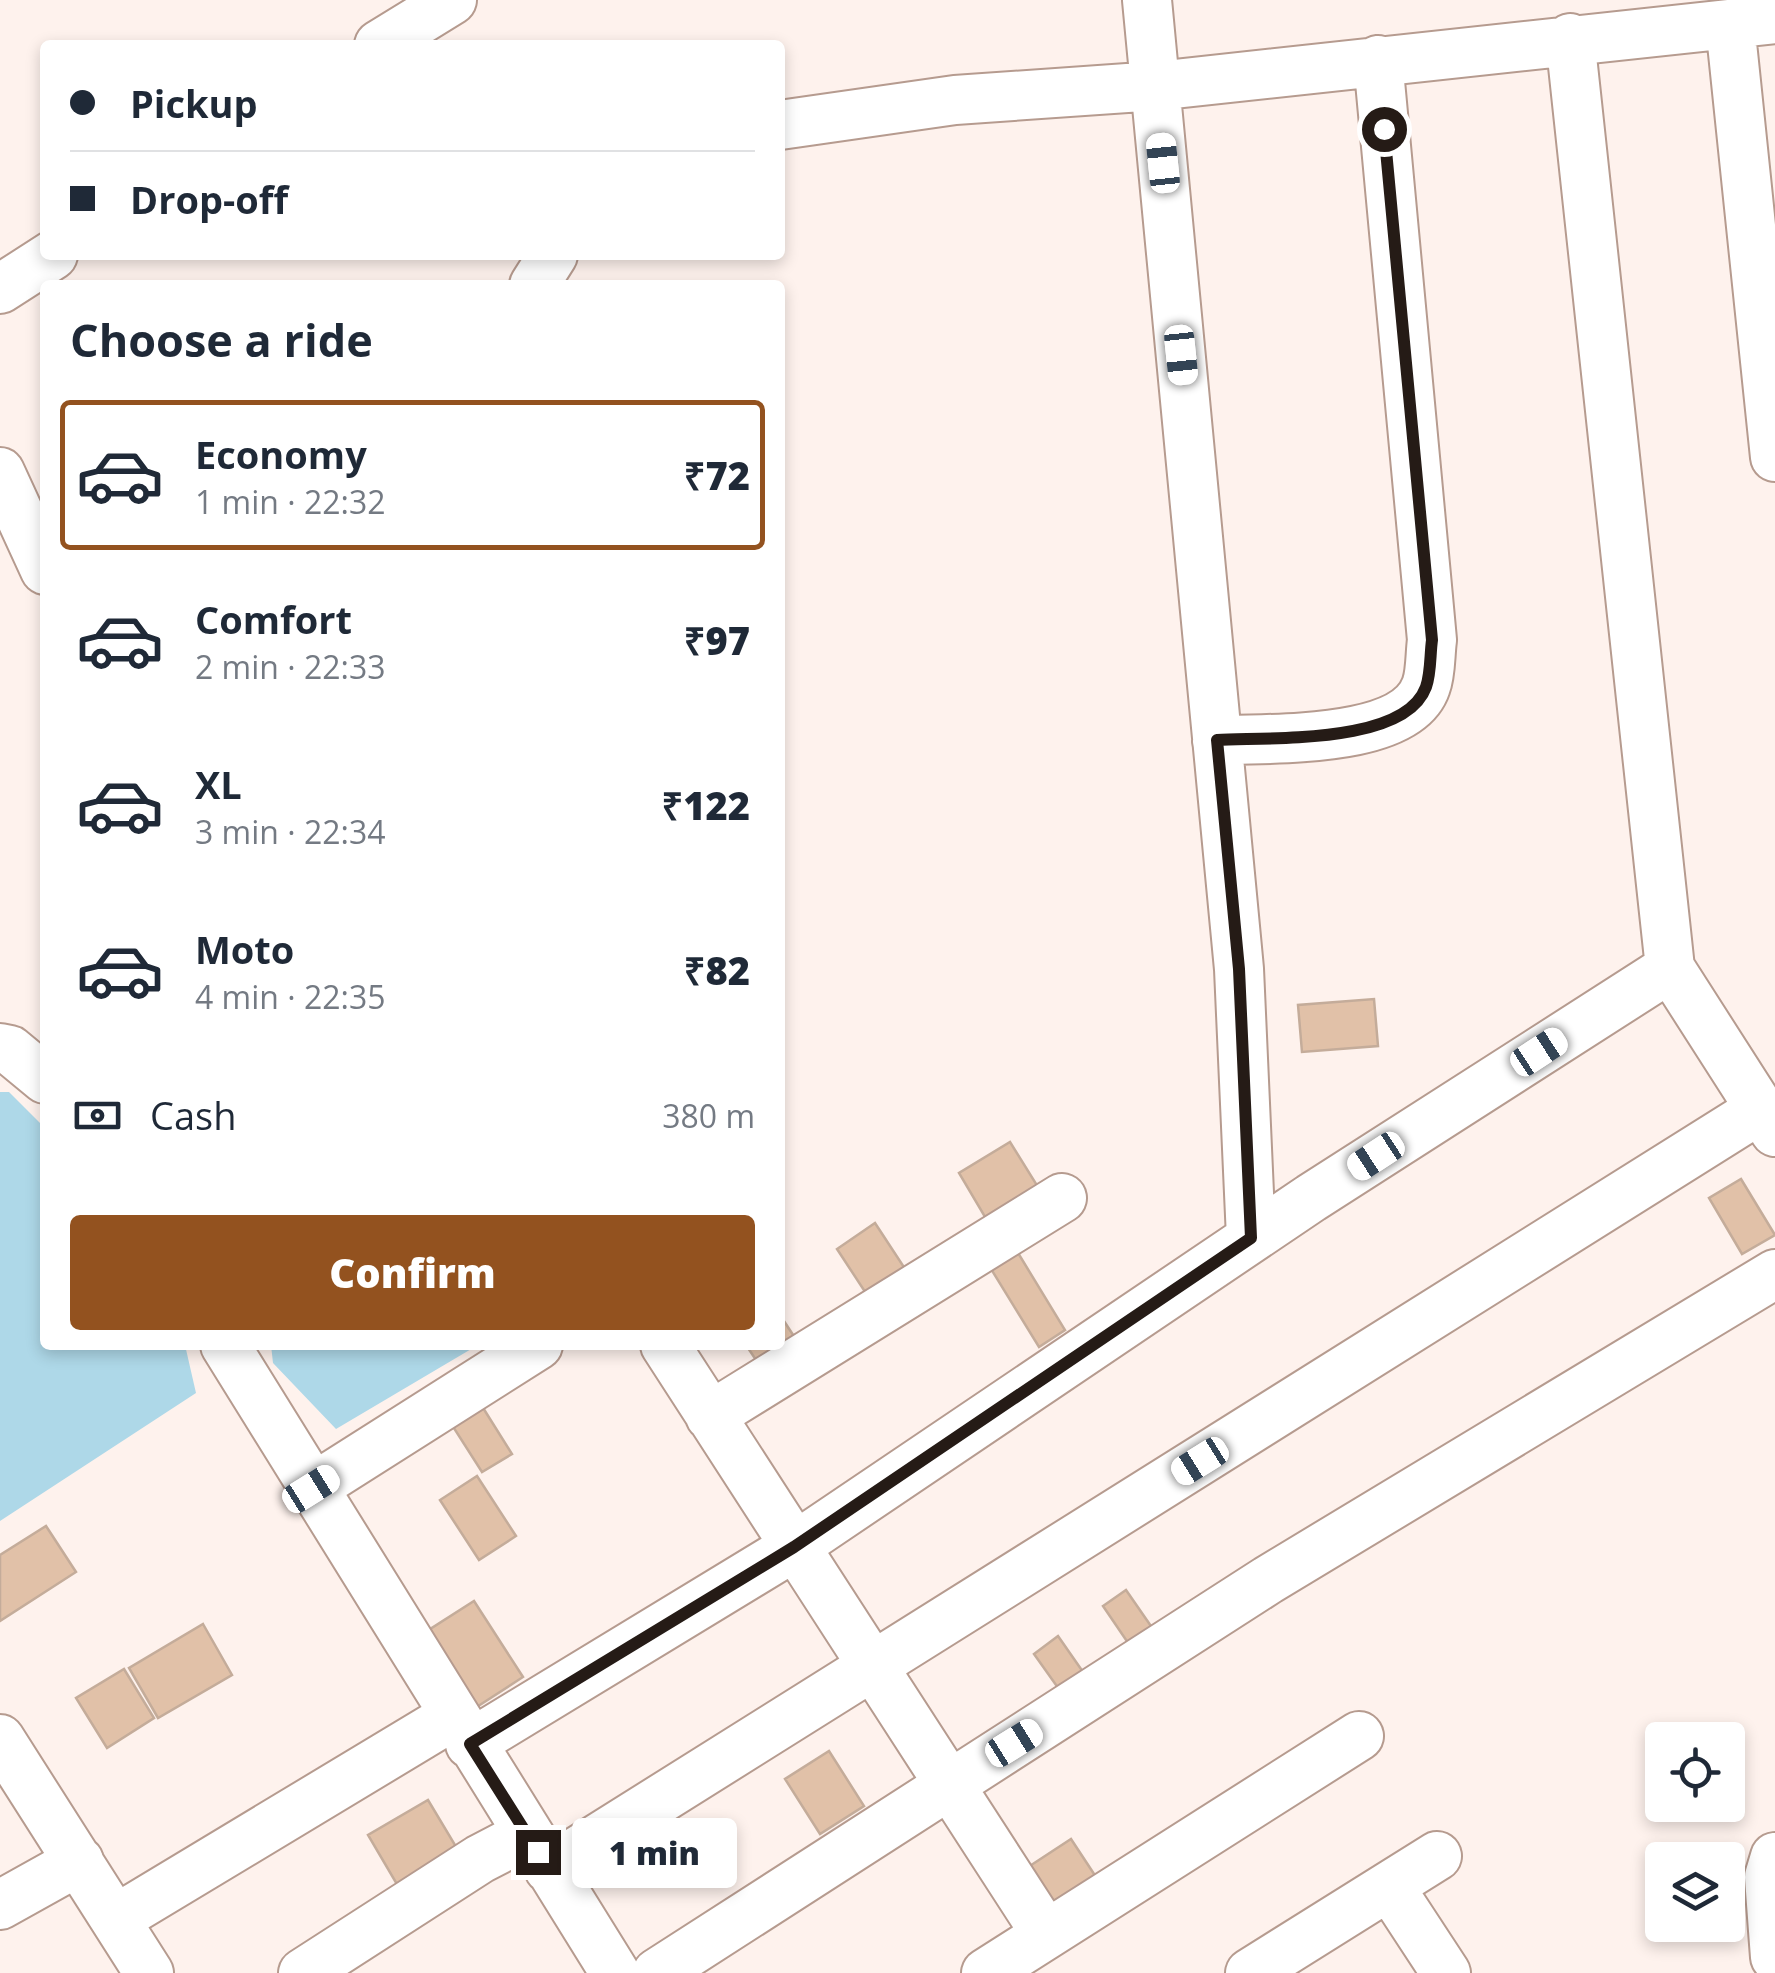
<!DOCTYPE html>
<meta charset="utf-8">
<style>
body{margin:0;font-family:"Open Sans",sans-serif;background:#f2f2f3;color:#1f2937;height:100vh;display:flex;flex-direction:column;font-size:38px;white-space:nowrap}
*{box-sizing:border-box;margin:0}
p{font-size:32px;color:#747a83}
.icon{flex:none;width:55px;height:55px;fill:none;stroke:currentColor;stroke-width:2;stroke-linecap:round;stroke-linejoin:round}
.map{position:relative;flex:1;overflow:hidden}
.details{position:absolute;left:40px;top:280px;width:745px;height:1070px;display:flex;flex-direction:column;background:#fff;border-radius:10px;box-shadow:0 5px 15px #0003}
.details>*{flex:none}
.top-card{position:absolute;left:40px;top:40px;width:745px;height:220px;border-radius:10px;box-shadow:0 5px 15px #0003;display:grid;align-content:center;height:220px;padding:0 30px;background:#fff}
.buttons{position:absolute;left:1645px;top:1722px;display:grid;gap:20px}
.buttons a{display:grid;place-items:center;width:100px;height:100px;border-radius:10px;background:#fff;box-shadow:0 5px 15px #0003;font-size:50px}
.end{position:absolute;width:45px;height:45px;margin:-22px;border:12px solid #251b16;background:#fff;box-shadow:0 0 0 5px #fff}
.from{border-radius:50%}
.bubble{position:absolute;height:70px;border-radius:10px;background:#fff;box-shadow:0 5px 15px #0003;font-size:32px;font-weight:800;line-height:70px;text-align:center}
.car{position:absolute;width:30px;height:60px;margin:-30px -15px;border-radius:12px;box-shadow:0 0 8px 2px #0007;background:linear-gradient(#fff 24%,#345 0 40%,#fff 0 76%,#345 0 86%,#fff 0)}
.top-card b{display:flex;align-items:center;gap:35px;height:95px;font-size:38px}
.top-card b+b{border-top:2px solid #e0e1e3}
.top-card i{width:25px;height:25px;background:#1f2937}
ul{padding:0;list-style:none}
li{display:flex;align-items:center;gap:30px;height:150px;margin:0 20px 15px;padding:0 10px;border:5px solid transparent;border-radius:10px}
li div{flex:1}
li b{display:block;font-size:38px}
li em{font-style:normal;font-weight:800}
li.current{border-color:#93521f}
li>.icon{width:90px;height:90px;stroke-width:1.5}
h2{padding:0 30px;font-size:45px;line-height:120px}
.pay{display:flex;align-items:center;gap:25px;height:110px;padding:0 30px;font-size:38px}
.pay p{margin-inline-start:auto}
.cta{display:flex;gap:20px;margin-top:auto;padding:20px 30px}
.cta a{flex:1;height:115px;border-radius:10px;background:#93521f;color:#fff;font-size:40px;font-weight:800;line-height:115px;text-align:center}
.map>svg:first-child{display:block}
.water{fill:#aed8e8}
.building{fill:#e1c1a8;stroke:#c4ac9a;stroke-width:2.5}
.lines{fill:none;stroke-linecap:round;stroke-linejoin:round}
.minor-casing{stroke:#b69b8f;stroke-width:52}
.minor{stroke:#fff;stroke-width:48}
.route{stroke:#251b16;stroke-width:12}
</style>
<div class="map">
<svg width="1775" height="1973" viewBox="0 0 1775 1973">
<rect width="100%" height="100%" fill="#fef2ed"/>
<path class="water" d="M 0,1092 L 9,1092 L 45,1128 L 45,1345 L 185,1345 L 196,1393 L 0,1521 Z
M 271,1345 L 478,1345 L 336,1429 L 273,1363 Z"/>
<path class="building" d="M 1374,999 L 1378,1046 L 1302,1052 L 1298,1005 Z
M 1010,1142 L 1043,1195 L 991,1227 L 959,1173 Z
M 1741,1179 L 1775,1235 L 1742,1254 L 1709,1198 Z
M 875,1223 L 913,1281 L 875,1307 L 837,1249 Z
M 1015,1248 L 1065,1330 L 1039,1347 L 988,1264 Z
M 780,1315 L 801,1347 L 764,1372 L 746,1345 L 780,1345 Z
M 480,1403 L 512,1454 L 482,1472 L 450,1422 Z
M 477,1476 L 516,1536 L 479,1560 L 440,1500 Z
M 46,1526 L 76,1572 L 0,1621 L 0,1555 Z
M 1126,1590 L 1162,1642 L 1139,1659 L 1103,1606 Z
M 474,1601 L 523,1677 L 472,1710 L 424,1633 Z
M 203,1624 L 232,1675 L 158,1718 L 129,1668 Z
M 1058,1636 L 1090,1682 L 1066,1699 L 1034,1654 Z
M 124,1669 L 154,1718 L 107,1748 L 76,1698 Z
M 829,1751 L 864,1806 L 820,1834 L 785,1779 Z
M 428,1800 L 458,1850 L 398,1886 L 368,1835 Z
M 1071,1839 L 1098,1880 L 1047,1914 L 1019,1873 Z"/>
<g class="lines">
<defs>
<path id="minor" d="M 1147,0 L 1239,969 L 1251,1238
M 1730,24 L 1775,457
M 1570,38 L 1670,968 L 1775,1132
M 379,45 L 452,0
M 780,125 L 955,100 L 1156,86 L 1775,19
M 534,285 L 553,255
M 0,289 L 53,255
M 0,472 L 45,570
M 1217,741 C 1270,737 1406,745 1426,686 C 1431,673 1430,654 1432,640 L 1378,60
M 0,1048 L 10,1050 L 45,1079
M 225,1345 L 615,1973
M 665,1345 L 1046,1934
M 710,1416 L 1062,1198
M 311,1489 L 538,1345
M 0,1739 L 149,1973
M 470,1744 L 794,1547 L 1311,1198 L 1670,968
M 1775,1857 L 1769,1877 L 1775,1957
M 549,1869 L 1759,1110
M 1389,1886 L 1446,1973
M 0,1905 L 79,1861
M 116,1919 L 453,1716
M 303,1973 L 480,1859 L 526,1835
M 657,1973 L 1268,1580 L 1775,1274
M 986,1973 L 1359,1736
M 1250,1973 L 1437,1856"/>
</defs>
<use href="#minor" class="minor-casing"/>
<use href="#minor" class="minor"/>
</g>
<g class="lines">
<path class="route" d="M 538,1852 L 470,1744 L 794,1547 L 1251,1238 L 1239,969 L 1217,740 C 1270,737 1405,745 1426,687 C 1431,673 1430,654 1432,640 L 1384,129"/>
</g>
</svg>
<div class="buttons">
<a><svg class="icon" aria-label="locate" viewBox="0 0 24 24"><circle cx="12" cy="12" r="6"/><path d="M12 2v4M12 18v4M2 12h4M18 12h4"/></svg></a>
<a><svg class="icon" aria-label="layers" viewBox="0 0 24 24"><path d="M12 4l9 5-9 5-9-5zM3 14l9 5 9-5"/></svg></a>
</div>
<i class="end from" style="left:1384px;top:129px"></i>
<i class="end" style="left:538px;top:1852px"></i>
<div class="bubble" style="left:572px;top:1818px;width:165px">1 min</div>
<i class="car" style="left:1163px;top:163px;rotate:354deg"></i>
<i class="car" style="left:1181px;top:355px;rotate:174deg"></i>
<i class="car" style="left:1539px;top:1052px;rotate:57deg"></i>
<i class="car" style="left:1376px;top:1156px;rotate:237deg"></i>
<i class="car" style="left:1200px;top:1461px;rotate:238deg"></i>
<i class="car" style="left:311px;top:1489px;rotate:58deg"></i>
<i class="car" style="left:1014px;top:1743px;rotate:58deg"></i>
<div class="top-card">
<b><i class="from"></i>Pickup</b>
<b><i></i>Drop-off</b>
</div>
<section class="details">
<h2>Choose a ride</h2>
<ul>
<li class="current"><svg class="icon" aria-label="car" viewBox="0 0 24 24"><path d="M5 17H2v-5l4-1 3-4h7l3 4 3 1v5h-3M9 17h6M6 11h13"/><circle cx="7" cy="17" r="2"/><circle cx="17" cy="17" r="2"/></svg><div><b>Economy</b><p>1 min · 22:32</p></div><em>₹72</em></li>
<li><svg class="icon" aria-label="car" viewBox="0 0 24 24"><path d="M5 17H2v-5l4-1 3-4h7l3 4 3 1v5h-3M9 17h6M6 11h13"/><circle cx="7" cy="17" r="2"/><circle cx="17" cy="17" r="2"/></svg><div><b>Comfort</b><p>2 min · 22:33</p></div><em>₹97</em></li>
<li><svg class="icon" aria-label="car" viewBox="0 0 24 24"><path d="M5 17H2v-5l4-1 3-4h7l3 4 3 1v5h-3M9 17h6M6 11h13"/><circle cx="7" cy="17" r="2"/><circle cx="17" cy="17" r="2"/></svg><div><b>XL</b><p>3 min · 22:34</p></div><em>₹122</em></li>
<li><svg class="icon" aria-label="car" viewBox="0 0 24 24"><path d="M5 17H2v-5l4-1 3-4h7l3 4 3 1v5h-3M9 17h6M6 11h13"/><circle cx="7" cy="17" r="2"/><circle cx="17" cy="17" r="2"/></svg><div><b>Moto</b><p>4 min · 22:35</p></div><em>₹82</em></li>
</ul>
<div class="pay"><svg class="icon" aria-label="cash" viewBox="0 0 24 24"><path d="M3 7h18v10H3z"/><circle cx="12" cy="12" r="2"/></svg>Cash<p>380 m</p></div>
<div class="cta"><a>Confirm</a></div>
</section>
</div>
